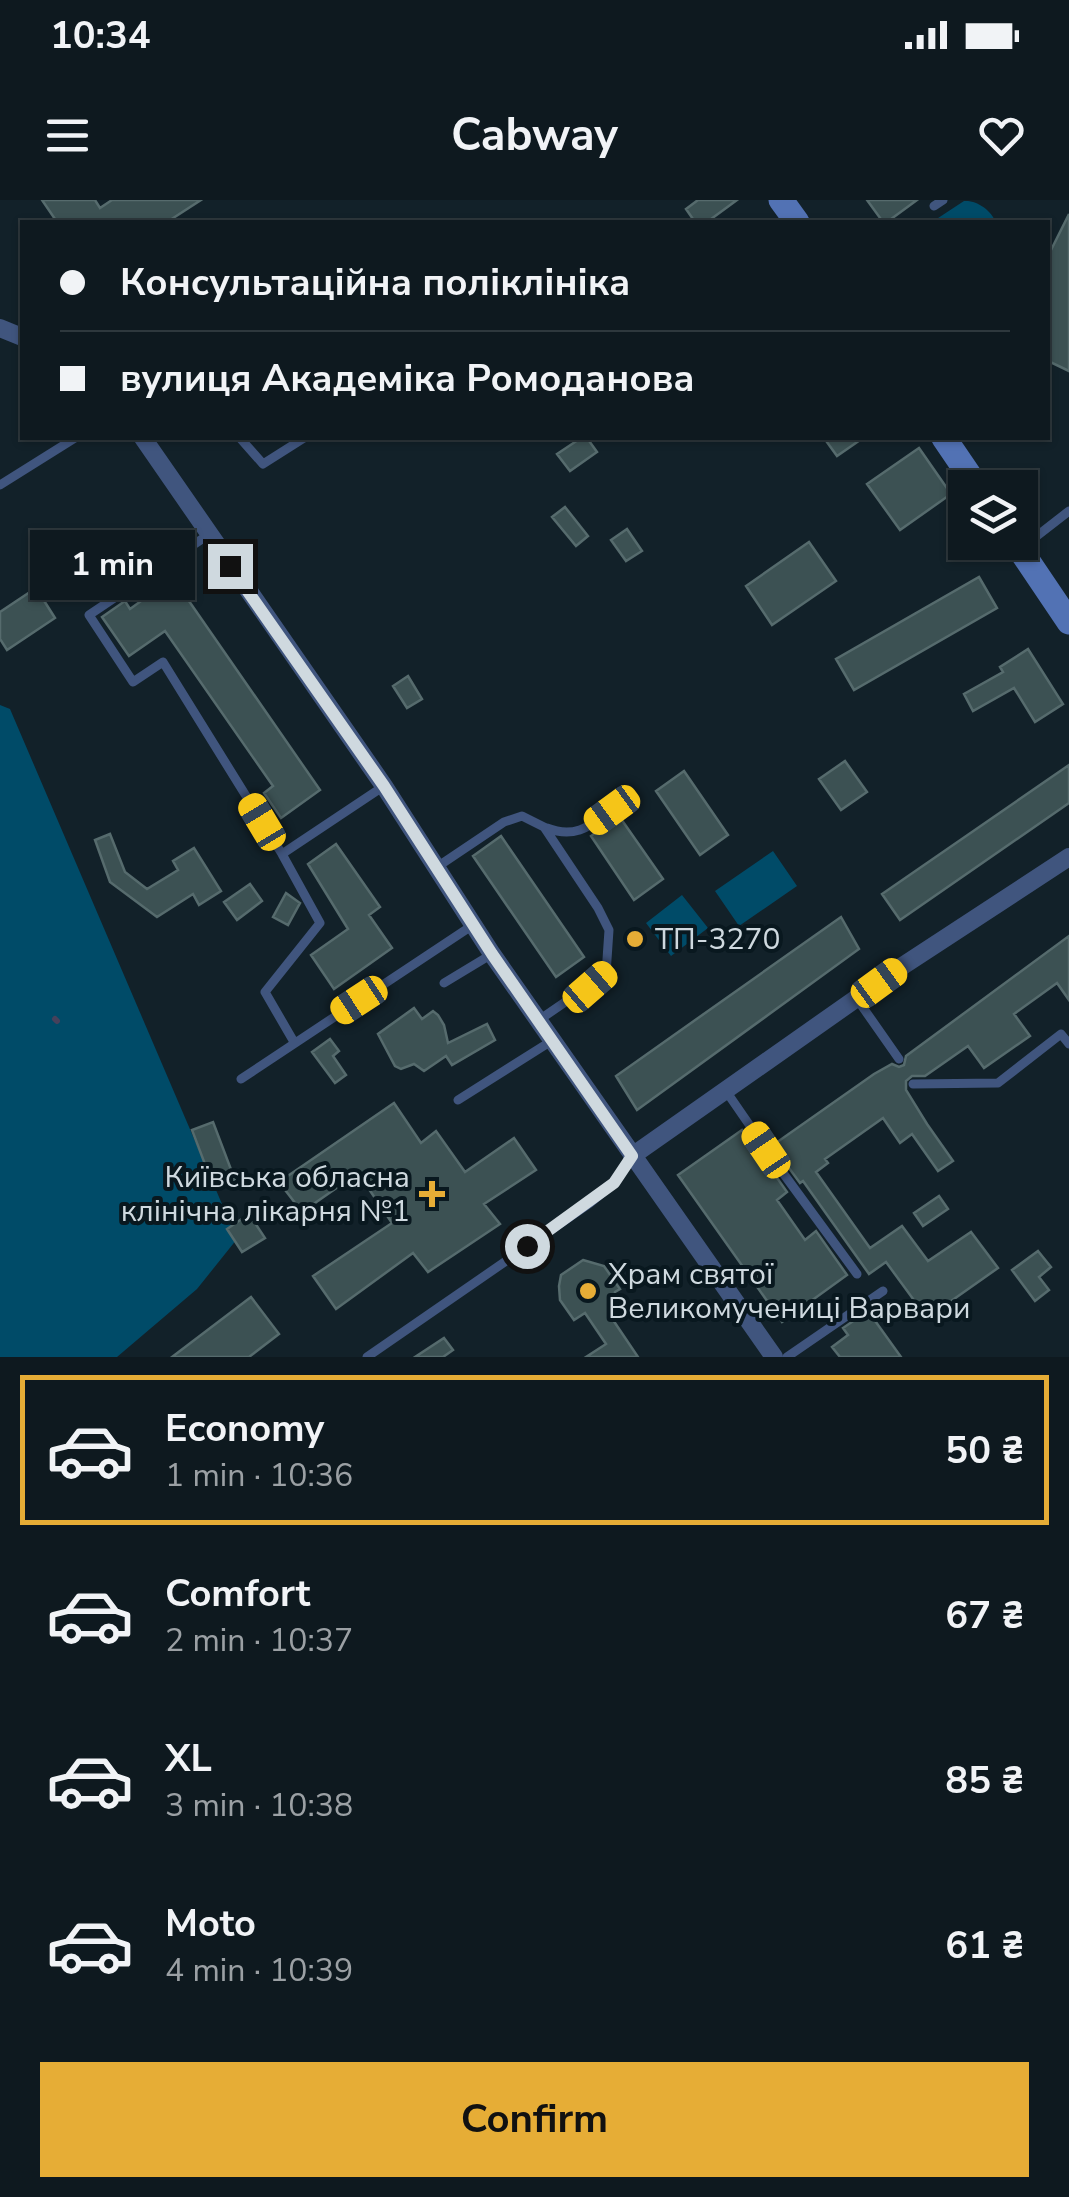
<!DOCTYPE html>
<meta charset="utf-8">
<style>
body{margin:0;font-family:"Nunito Sans",sans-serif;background:#172228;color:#f1f3f6;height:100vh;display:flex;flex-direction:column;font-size:38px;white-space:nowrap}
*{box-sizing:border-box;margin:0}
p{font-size:32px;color:#9ba0a4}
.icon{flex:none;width:55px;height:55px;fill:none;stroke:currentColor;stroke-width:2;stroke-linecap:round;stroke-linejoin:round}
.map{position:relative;height:1157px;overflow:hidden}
.sheet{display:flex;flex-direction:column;background:#0e191f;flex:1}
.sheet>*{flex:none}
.hud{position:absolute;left:20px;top:20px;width:1030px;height:220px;border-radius:0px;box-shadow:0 2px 8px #0004,0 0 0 2px #2e383d;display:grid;align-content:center;height:220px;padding:0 40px;background:#0e191f}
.buttons{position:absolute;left:948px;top:270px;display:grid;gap:20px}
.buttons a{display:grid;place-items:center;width:90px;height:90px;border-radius:0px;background:#0e191f;box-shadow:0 2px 8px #0004,0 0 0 2px #2e383d;font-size:50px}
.end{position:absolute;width:45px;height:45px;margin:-22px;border:12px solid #cfd9df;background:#111;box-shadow:0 0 0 5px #111}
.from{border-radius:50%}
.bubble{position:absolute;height:70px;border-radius:0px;background:#0e191f;box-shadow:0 2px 8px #0004,0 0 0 2px #2e383d;font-size:32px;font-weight:700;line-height:70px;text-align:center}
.car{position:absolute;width:30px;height:60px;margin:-30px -15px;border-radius:12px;box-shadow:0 0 8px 2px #0007;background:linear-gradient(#f5c518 24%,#345 0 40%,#f5c518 0 76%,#345 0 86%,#f5c518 0)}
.hud b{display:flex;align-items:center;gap:35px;height:95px;font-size:38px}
.hud b+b{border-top:2px solid #2e383d}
.hud i{width:25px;height:25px;background:#f1f3f6}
ul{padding:18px 0 0;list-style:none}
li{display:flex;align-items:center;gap:30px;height:150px;margin:0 20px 15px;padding:0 20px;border:5px solid transparent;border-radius:0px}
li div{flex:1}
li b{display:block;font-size:38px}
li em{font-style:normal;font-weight:700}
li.selected{border-color:#e6ad36}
li>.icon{width:90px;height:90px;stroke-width:1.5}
.button{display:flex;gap:20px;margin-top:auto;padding:20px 40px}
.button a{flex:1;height:115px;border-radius:0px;background:#e6ad36;color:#111;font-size:40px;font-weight:700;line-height:115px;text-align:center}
.status{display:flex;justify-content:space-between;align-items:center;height:70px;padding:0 50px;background:#0e191f;direction:ltr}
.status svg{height:28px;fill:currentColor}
header{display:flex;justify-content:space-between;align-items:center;height:130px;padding:0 40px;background:#0e191f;font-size:45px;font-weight:700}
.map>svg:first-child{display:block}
.green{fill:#004b68}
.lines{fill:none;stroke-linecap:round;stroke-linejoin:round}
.stream{stroke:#46415b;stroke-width:6}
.building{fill:#3c5153;stroke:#566b6d;stroke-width:2.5}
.lane{stroke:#40557e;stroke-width:9}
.street{stroke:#40557e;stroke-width:18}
.secondary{stroke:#5272b4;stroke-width:25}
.route{stroke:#cfd9df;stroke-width:12}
.poi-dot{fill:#e6ad36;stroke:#09181f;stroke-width:4}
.labels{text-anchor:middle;stroke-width:8;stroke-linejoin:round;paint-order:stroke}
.poi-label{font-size:30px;fill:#cfd9df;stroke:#09181f;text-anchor:start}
</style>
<div class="status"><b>10:34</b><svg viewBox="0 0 49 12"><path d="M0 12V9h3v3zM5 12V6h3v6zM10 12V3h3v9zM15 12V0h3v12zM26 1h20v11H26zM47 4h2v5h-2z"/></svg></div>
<header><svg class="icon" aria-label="menu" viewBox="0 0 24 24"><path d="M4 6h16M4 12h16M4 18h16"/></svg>Cabway<svg class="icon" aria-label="heart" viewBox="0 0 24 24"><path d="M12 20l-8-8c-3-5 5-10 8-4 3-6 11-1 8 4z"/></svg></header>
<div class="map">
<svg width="1069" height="1157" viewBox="0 0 1069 1157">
<rect width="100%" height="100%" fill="#122129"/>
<path class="green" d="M 964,1 C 978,0 991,11 996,22 L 932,22 Z
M 0,505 L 10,509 L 237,1039 L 197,1089 L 117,1157 L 0,1157 Z
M 773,651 L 797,686 L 739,726 L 715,691 Z
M 682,695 L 708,728 L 671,756 L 646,723 Z"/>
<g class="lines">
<path class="stream" d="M 55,819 L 57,821"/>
</g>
<path class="building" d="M 42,0 L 95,0 L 100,8 L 112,0 L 201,0 L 167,22 L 57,22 Z
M 698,0 L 737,0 L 707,22 L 695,22 L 686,9 Z
M 867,0 L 917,0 L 887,22 L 883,22 Z
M 1069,14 L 1069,171 L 1048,161 L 1048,56 Z
M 581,238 L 587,238 L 597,252 L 570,271 L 557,254 Z
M 824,238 L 863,238 L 837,256 Z
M 919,248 L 951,294 L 900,330 L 867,284 Z
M 565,307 L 588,336 L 576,346 L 552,317 Z
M 627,329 L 642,351 L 626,361 L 611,340 Z
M 809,342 L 836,381 L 772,425 L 746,386 Z
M 979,377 L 997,408 L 854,490 L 836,459 Z
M 173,378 L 320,590 L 281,618 L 264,593 L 273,586 L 165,431 L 129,456 L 102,417 L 125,401 L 130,409 Z
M 36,388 L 55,418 L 7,450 L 0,439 L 0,412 Z
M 1028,449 L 1063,504 L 1035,522 L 1014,488 L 973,511 L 964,494 L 1003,472 L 1000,467 Z
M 408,476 L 422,499 L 407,508 L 393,486 Z
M 845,561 L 867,592 L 841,610 L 819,579 Z
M 1069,565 L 1069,603 L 900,720 L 882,694 Z
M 684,571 L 728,635 L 700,655 L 656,591 Z
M 619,616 L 663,679 L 634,700 L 591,636 Z
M 110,634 L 125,672 L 147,689 L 178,670 L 173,661 L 194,648 L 221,691 L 199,705 L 193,694 L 157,717 L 110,682 L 95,640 Z
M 501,636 L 584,757 L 556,777 L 473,656 Z
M 336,644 L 380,707 L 369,715 L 392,748 L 334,789 L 311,755 L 348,729 L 308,664 Z
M 250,684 L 262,701 L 237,720 L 224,702 Z
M 286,693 L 300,703 L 288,725 L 273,717 Z
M 841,717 L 859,749 L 637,910 L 616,876 Z
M 1069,736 L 1069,800 L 1057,783 L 1014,814 L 1030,836 L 984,868 L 968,846 L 925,876 L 912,876 L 906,881 L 906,890 L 927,924 L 953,961 L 938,971 L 912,934 L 900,943 L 883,918 L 825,959 L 828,963 L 816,972 L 870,1048 L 902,1026 L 928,1061 L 971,1032 L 998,1068 L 927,1118 L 886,1062 L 869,1074 L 803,981 L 800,983 L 789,968 L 781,965 L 775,975 L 787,992 L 777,1000 L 805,1040 L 816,1031 L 847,1075 L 782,1122 L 678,975 L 742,930 L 758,953 L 770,956 L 774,952 L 773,945 L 874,874 L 892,864 L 899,867 L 904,865 L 906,856 Z
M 414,808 L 422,819 L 433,811 L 438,815 L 444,825 L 448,843 L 487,824 L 495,840 L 452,865 L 446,856 L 424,871 L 414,864 L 401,869 L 395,866 L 378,834 Z
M 330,839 L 339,851 L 333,856 L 346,875 L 335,883 L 312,852 Z
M 394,903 L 421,943 L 436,931 L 465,972 L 514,938 L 536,970 L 484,1004 L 500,1024 L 428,1072 L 413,1053 L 336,1109 L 313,1076 L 392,1023 L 358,973 L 302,1012 L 279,982 Z
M 213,922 L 235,980 L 214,988 L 192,930 Z
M 939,996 L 948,1009 L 923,1026 L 914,1013 Z
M 249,1014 L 265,1038 L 242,1052 L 227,1029 Z
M 1038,1051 L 1051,1067 L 1039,1077 L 1049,1090 L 1035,1101 L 1012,1070 Z
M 583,1060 L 604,1066 L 620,1089 L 615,1092 L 614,1102 L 618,1108 L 609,1114 L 638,1157 L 586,1157 L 606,1144 L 585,1113 L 574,1120 L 560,1100 L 559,1086 L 561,1075 Z
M 251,1097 L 279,1134 L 249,1157 L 172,1157 Z
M 868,1111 L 901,1157 L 840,1157 L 832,1147 L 848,1135 L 843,1128 Z
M 444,1138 L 453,1150 L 443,1157 L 415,1157 Z"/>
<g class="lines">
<path class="lane" d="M 934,6 L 943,0
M 240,238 L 263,264 L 304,238
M 0,285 L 75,238
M 208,335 L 89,415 L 133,482 L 163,462 L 282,654 L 320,723 L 265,792 L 294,842
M 1024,346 L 1069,311
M 547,628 C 575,639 590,626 613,610
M 282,654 L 384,586
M 437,667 L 504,622 L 522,616 L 544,627 L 598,708 L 609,730 L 606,774 L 539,820
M 444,783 L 492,754
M 857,799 L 899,859
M 241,879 L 473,725
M 913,884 L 998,883 L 1061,834 L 1069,844
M 726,891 L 766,949
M 458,900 L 553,840
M 783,973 L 857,1074
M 367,1157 L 590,1003 L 614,983 L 632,956
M 787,1157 L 883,1091"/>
<path class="street" d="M 0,128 L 22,137
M 143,238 L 384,586 L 492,754 L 774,1157
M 632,956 L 901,767 L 1069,657"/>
<path class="secondary" d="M 781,0 L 797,22
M 944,238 L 978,288
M 1015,342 L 1069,422"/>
</g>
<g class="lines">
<path class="route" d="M 230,366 L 384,586 L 492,754 L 632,956 L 614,983 L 527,1046"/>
</g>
<g class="poi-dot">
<circle cx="635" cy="739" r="10"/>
<path d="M427 979h10v10h10v10h-10v10h-10v-10h-10v-10h10z"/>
<circle cx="588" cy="1091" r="10"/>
</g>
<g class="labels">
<g class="poi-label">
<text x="655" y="749">ТП-3270</text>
<text x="410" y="987" text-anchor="end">Київська обласна<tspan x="410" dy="34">клінічна лікарня №1</tspan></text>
<text x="608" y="1084">Храм святої<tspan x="608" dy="34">Великомучениці Варвари</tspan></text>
</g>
</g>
</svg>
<div class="buttons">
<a><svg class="icon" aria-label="layers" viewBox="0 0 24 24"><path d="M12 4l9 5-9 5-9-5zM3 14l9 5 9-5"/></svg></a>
</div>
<i class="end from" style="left:527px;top:1046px"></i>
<i class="end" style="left:230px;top:366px"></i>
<div class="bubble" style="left:30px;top:330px;width:165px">1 min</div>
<i class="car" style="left:612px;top:610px;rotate:234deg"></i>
<i class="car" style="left:262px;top:622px;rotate:329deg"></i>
<i class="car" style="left:879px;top:783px;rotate:54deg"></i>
<i class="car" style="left:590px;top:787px;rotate:49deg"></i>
<i class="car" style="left:359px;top:800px;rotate:237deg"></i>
<i class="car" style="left:766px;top:950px;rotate:326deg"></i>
<div class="hud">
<b><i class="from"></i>Консультаційна поліклініка</b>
<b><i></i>вулиця Академіка Ромоданова</b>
</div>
</div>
<section class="sheet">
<ul>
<li class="selected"><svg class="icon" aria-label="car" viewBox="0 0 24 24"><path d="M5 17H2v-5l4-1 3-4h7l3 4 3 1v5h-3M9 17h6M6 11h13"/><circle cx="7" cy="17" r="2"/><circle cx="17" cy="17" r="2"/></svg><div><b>Economy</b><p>1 min · 10:36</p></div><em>50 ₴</em></li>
<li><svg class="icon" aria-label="car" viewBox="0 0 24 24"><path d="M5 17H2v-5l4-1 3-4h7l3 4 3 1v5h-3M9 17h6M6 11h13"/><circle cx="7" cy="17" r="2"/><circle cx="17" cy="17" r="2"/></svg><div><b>Comfort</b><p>2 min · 10:37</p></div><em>67 ₴</em></li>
<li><svg class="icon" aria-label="car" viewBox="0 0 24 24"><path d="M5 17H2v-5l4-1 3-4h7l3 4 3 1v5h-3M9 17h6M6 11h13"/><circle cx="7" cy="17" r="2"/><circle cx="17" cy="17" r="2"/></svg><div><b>XL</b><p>3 min · 10:38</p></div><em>85 ₴</em></li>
<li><svg class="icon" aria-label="car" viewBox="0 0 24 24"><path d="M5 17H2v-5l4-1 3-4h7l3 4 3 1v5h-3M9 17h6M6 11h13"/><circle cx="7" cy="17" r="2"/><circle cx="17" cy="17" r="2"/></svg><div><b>Moto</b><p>4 min · 10:39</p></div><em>61 ₴</em></li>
</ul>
<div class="button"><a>Confirm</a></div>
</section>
